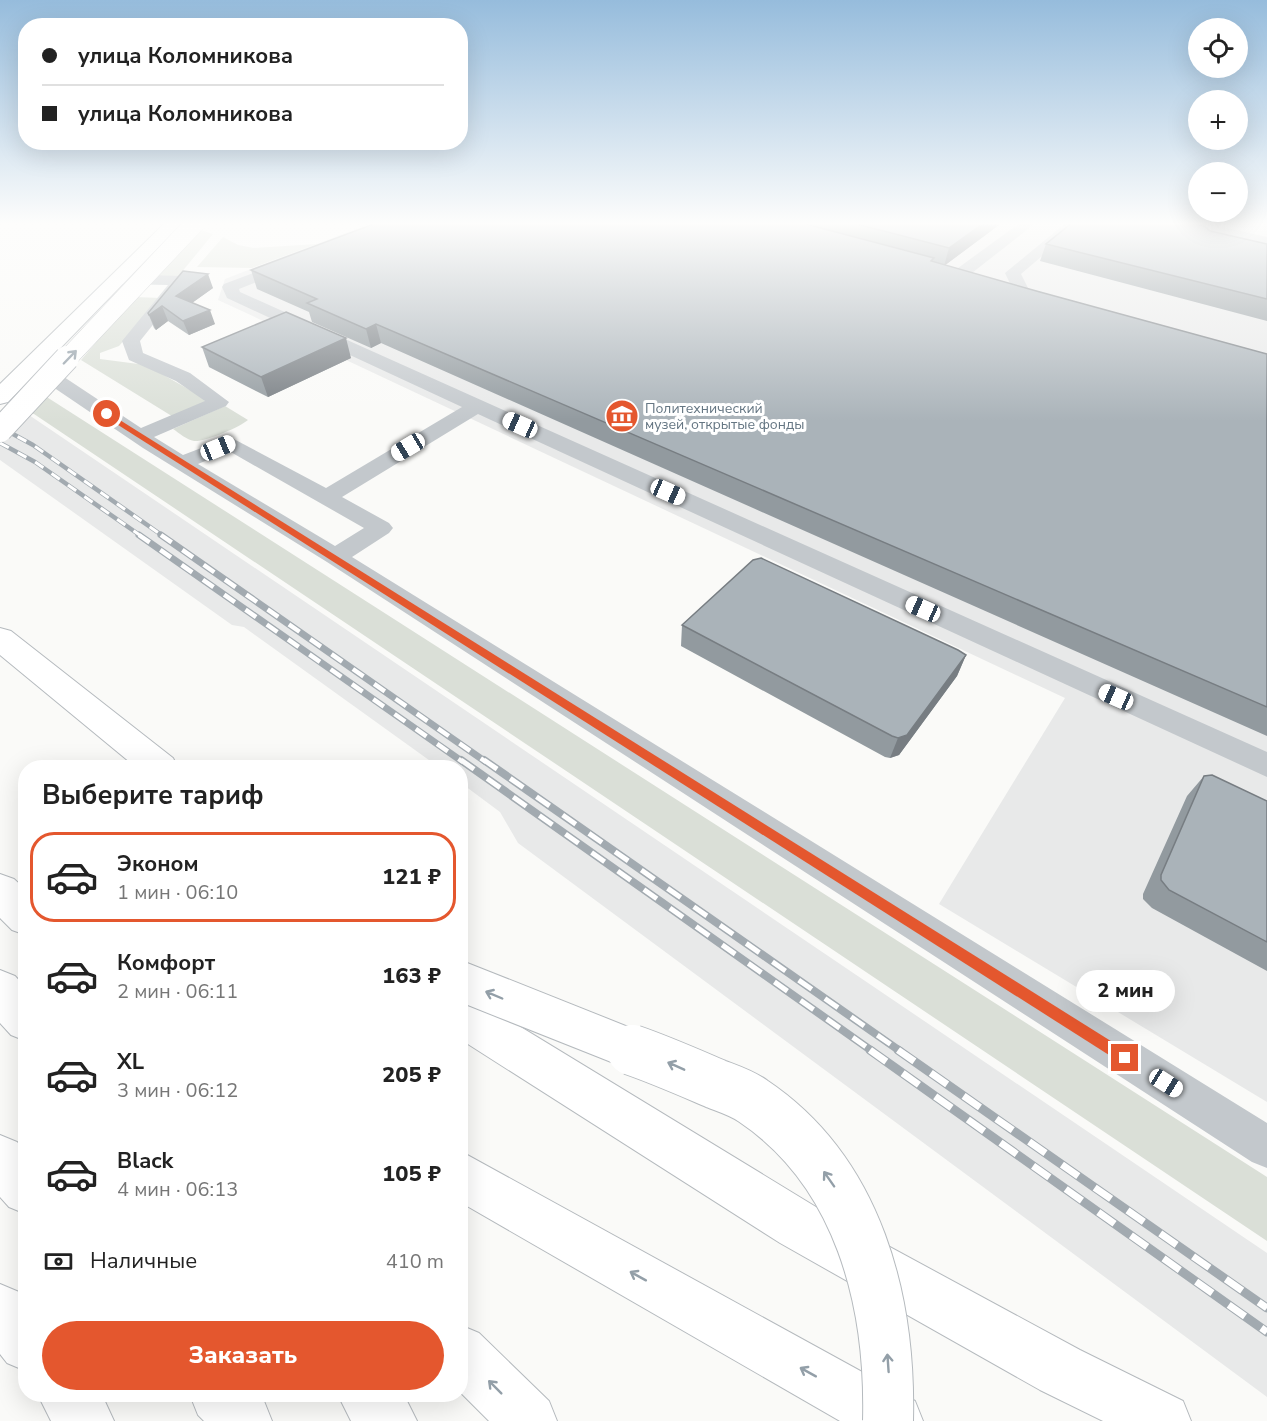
<!DOCTYPE html>
<html lang="ru">
<meta charset="utf-8">
<style>
body{margin:0;font-family:"Nunito Sans",sans-serif;background:#f2f2f2;color:#222;height:100vh;display:flex;flex-direction:column;font-size:22px;white-space:nowrap}
*{box-sizing:border-box;margin:0}
p{font-size:20px;color:#767676}
.icon{flex:none;width:33px;height:33px;fill:none;stroke:currentColor;stroke-width:2;stroke-linecap:round;stroke-linejoin:round}
.map{position:relative;flex:1;overflow:hidden}
.side{position:absolute;left:18px;top:760px;width:450px;height:642px;display:flex;flex-direction:column;background:#fff;border-radius:24px;box-shadow:0 6px 24px #0002}
.side>*{flex:none}
.banner{position:absolute;left:18px;top:18px;width:450px;height:132px;border-radius:24px;box-shadow:0 6px 24px #0002;display:grid;align-content:center;height:132px;padding:0 24px;background:#fff}
.buttons{position:absolute;left:1188px;top:18px;display:grid;gap:12px}
.buttons a{display:grid;place-items:center;width:60px;height:60px;border-radius:50%;background:#fff;box-shadow:0 6px 24px #0002;font-size:30px}
.end{position:absolute;width:27px;height:27px;margin:-14px;border:8px solid #e4572e;background:#fff;box-shadow:0 0 0 3px #fff}
.from{border-radius:50%}
.bubble{position:absolute;height:42px;border-radius:21px;background:#fff;box-shadow:0 6px 24px #0002;font-size:20px;font-weight:800;line-height:42px;text-align:center}
.car{position:absolute;width:18px;height:36px;margin:-18px -9px;border-radius:8px;box-shadow:0 0 4px 2px #0007;background:linear-gradient(#fff 24%,#345 0 40%,#fff 0 76%,#345 0 86%,#fff 0)}
.banner b{display:flex;align-items:center;gap:21px;height:57px;font-size:22px}
.banner b+b{border-top:2px solid #e0e0e0}
.banner i{width:15px;height:15px;background:#222}
ul{padding:0;list-style:none}
li{display:flex;align-items:center;gap:18px;height:90px;margin:0 12px 9px;padding:0 12px;border:3px solid transparent;border-radius:24px}
li div{flex:1}
li b{display:block;font-size:22px}
li em{font-style:normal;font-weight:800}
li.on{border-color:#e4572e}
li>.icon{width:54px;height:54px;stroke-width:1.5}
h2{padding:0 24px;font-size:27px;line-height:72px}
.pay{display:flex;align-items:center;gap:15px;height:66px;padding:0 24px;font-size:22px}
.pay p{margin-inline-start:auto}
.action{display:flex;gap:12px;margin-top:auto;padding:12px 24px}
.action a{flex:1;height:69px;border-radius:36px;background:#e4572e;color:#fff;font-size:24px;font-weight:800;line-height:69px;text-align:center}
.map>svg:first-child{display:block}
.built{fill:#e8e9e9}
.green{fill:#dadfd7}
.lines{fill:none;stroke-linecap:round;stroke-linejoin:round}
.major-casing{stroke:#b5babe;stroke-width:2}
.minor{fill:#c3c8cc;fill-rule:evenodd}
.major{fill:#fff;fill-rule:evenodd}
.rail-far3-casing{stroke:#a2aab0;stroke-width:4.5}
.rail-far2-casing{stroke:#a2aab0;stroke-width:7}
.rail-far1-casing{stroke:#a2aab0;stroke-width:8}
.rail-casing{stroke:#a2aab0;stroke-width:9}
.rail-far3{stroke:#fff;stroke-width:3;stroke-dasharray:10;stroke-linecap:butt}
.rail-far2{stroke:#fff;stroke-width:4.5;stroke-dasharray:13;stroke-linecap:butt}
.rail-far1{stroke:#fff;stroke-width:5;stroke-dasharray:16;stroke-linecap:butt}
.rail{stroke:#fff;stroke-width:7;stroke-dasharray:20;stroke-linecap:butt}
.major-bridge-far3-casing{stroke:#b5babe;stroke-width:20;stroke-linecap:butt}
.major-bridge-far2-casing{stroke:#b5babe;stroke-width:26;stroke-linecap:butt}
.major-bridge-far1-casing{stroke:#b5babe;stroke-width:41;stroke-linecap:butt}
.major-bridge-casing{stroke:#b5babe;stroke-width:52;stroke-linecap:butt}
.major-bridge-far3{stroke:#fff;stroke-width:19}
.major-bridge-far2{stroke:#fff;stroke-width:24}
.major-bridge-far1{stroke:#fff;stroke-width:39}
.major-bridge{stroke:#fff;stroke-width:50}
.wall{fill:#929a9f}
.shaded-wall{fill:#777d82}
.building{fill:#aab3b9;stroke:#777d82;stroke-width:1.5}
.oneway{stroke:#939fa8}
.route{fill:#e4572e}
.labels{text-anchor:middle;stroke-width:6;stroke-linejoin:round;paint-order:stroke}
.far-poi-label{font-size:14px;fill:#657683;stroke:#fff;text-anchor:start}
</style>
<div class="map">
<svg width="1267" height="1421" viewBox="0 0 1267 1421">
<rect width="100%" height="100%" fill="#fafaf8"/>
<path class="built" d="M 365,222 L 1267,222 L 1267,1102 L 939,904 L 1065,698 L 346,360 L 268,397 L 209,367 L 287,332 L 218,300 L 225,279 L 368,224 Z
M 29,415 L 1267,1253 L 1267,1397 L 518,843 L 500,812 L 461,783 L 460,768 L 440,768 L 244,627 L 232,625 L 0,460 L 0,416 Z"/>
<path class="green" d="M 198,229 L 213,234 L 176,279 L 151,277 Z
M 223,237 L 238,245 L 254,248 L 317,244 L 252,268 L 197,267 Z
M 135,297 L 161,298 L 119,346 L 100,353 L 100,359 L 146,365 L 204,398 L 205,402 L 175,418 L 81,360 Z
M 42,394 L 1267,1177 L 1267,1241 L 34,414 L 20,411 Z
M 225,406 L 248,420 C 240,427 205,442 194,441 C 187,440 179,433 173,429 Z"/>
<g class="lines">
<defs>
<path id="major" d="M 166,222 L 183,222 L 8,402 L 0,404 L 0,384 Z
M 0,628 L 11,631 L 173,758 L 178,768 L 137,768 L 0,655 Z
M 0,874 L 14,879 L 26,890 L 26,935 L 12,930 L 0,918 Z
M 0,970 L 15,976 L 26,988 L 26,1041 L 11,1035 L 0,1023 Z
M 460,993 L 475,999 L 816,1207 L 1080,1350 L 1183,1401 L 1191,1421 L 1103,1421 L 1040,1390 L 780,1243 L 460,1039 Z
M 0,1135 L 17,1142 L 26,1152 L 26,1214 L 9,1207 L 0,1197 Z
M 460,1151 L 915,1401 L 923,1421 L 840,1421 L 460,1202 Z
M 0,1284 L 19,1292 L 26,1300 L 26,1371 L 7,1363 L 0,1354 Z
M 460,1325 L 479,1333 L 549,1401 L 557,1421 L 489,1421 L 460,1392 Z
M 38,1395 L 102,1395 L 114,1421 L 51,1421 Z
M 190,1395 L 258,1395 L 264,1401 L 272,1421 L 204,1421 L 198,1415 Z
M 338,1395 L 404,1395 L 417,1421 L 351,1421 Z"/>
</defs>
<use href="#major" class="major-casing"/>
<path class="minor" d="M 1021,222 L 1037,222 L 963,280 L 957,282 L 923,272 L 921,269 L 929,264 L 954,271 Z
M 1067,222 L 1082,222 L 1021,274 L 1029,290 L 1054,303 L 1056,307 L 1048,312 L 1016,296 L 1005,273 Z
M 1175,222 L 1200,222 L 1267,237 L 1267,245 L 1177,225 Z
M 290,259 L 298,264 L 295,267 L 239,289 L 240,292 L 1267,752 L 1267,777 L 478,414 L 342,497 L 389,523 L 393,528 L 389,533 L 352,557 L 1267,1123 L 1267,1168 L 1252,1162 L 327,562 L 143,448 L 50,385 L 21,373 L 19,369 L 28,363 L 64,377 L 141,428 L 205,401 L 176,381 L 129,360 L 122,341 L 168,285 L 118,284 L 110,279 L 118,274 L 180,276 L 188,281 L 140,341 L 143,353 L 190,373 L 229,402 L 226,406 L 154,437 L 183,455 L 230,437 L 326,488 L 462,407 L 227,298 L 222,287 L 224,284 ZM 229,451 L 364,528 L 335,546 L 198,464 Z"/>
<use href="#major" class="major"/>
<defs>
<path id="rail-far3" d="M 0,427 L 33,445 L 163,536
M 0,443 L 35,462 L 141,536"/>
<path id="rail-far2" d="M 139,535 L 463,762
M 161,535 L 486,762"/>
<path id="rail-far1" d="M 461,760 L 872,1051
M 484,760 L 900,1051"/>
<path id="rail" d="M 870,1050 L 1267,1332
M 898,1050 L 1267,1308"/>
</defs>
<use href="#rail-far3" class="rail-far3-casing"/>
<use href="#rail-far2" class="rail-far2-casing"/>
<use href="#rail-far1" class="rail-far1-casing"/>
<use href="#rail" class="rail-casing"/>
<use href="#rail-far3" class="rail-far3"/>
<use href="#rail-far2" class="rail-far2"/>
<use href="#rail-far1" class="rail-far1"/>
<use href="#rail" class="rail"/>
<defs>
<path id="major-bridge-far3" d="M 66,360 L 196,222"/>
<path id="major-bridge-far2" d="M 0,430 L 67,358"/>
<path id="major-bridge-far1" d="M 460,981 L 636,1051"/>
<path id="major-bridge" d="M 632,1050 C 661,1060 688,1072 716,1084 C 729,1089 742,1093 753,1101 C 859,1172 891,1301 888,1421"/>
</defs>
<use href="#major-bridge-far3" class="major-bridge-far3-casing"/>
<use href="#major-bridge-far2" class="major-bridge-far2-casing"/>
<use href="#major-bridge-far1" class="major-bridge-far1-casing"/>
<use href="#major-bridge" class="major-bridge-casing"/>
<use href="#major-bridge-far3" class="major-bridge-far3"/>
<use href="#major-bridge-far2" class="major-bridge-far2"/>
<use href="#major-bridge-far1" class="major-bridge-far1"/>
<use href="#major-bridge" class="major-bridge"/>
</g>
<path class="wall" d="M 379,222 L 1003,222 L 945,265 L 1040,292 L 1267,354 L 1267,736 L 381,343 L 371,348 L 312,322 L 309,312 L 257,289 L 251,270 Z
M 1210,231 L 1267,244 L 1267,321 L 1040,261 L 1046,244 Z
M 183,271 L 213,288 L 192,303 L 215,324 L 189,335 L 168,321 L 156,330 L 154,328 L 148,313 Z
M 202,347 L 351,358 L 268,397 L 209,367 Z
M 682,625 L 966,655 L 957,676 L 899,755 L 890,758 L 885,757 L 681,646 Z
M 1204,776 L 1267,801 L 1267,971 L 1152,908 L 1143,899 L 1143,894 L 1187,796 Z"/>
<path class="shaded-wall" d="M 985,222 L 1003,222 L 944,266 L 949,248 Z
M 208,274 L 213,288 L 182,310 L 176,296 Z
M 162,306 L 168,321 L 156,330 L 149,315 Z
M 210,310 L 215,324 L 189,335 L 183,321 Z
M 376,324 L 381,343 L 371,348 L 366,329 Z
M 346,338 L 351,358 L 268,397 L 261,377 Z
M 966,655 L 957,676 L 899,755 L 890,758 L 898,738 Z"/>
<path class="building" d="M 379,222 L 798,222 L 934,258 L 931,261 L 1040,292 L 1267,354 L 1267,707 L 376,324 L 366,329 L 307,303 L 317,299 L 251,270 Z
M 849,222 L 985,222 L 949,248 Z
M 1073,222 L 1179,222 L 1204,226 L 1210,231 L 1267,244 L 1267,299 L 1046,244 Z
M 183,271 L 208,274 L 176,296 L 210,310 L 183,321 L 162,306 L 149,315 L 148,313 Z
M 286,312 L 346,338 L 261,377 L 202,347 Z
M 761,558 L 958,650 L 966,655 L 907,735 L 898,738 L 892,736 L 682,625 L 753,560 Z
M 1212,775 L 1267,801 L 1267,942 L 1169,890 L 1161,880 L 1161,875 L 1204,776 Z"/>
<defs><path id="oneway-shaft" d="M-6 0H5M1.5-3L5.5 0L1.5 3" fill="none" stroke-width="1.6" stroke-linecap="round" stroke-linejoin="round" transform="scale(1.5)"/></defs>
<g class="oneway">
<use href="#oneway-shaft" transform="translate(70 357) rotate(-46)"/>
<use href="#oneway-shaft" transform="translate(494 995) rotate(-157)"/>
<use href="#oneway-shaft" transform="translate(676 1066) rotate(-156)"/>
<use href="#oneway-shaft" transform="translate(829 1179) rotate(-125)"/>
<use href="#oneway-shaft" transform="translate(638 1276) rotate(-151)"/>
<use href="#oneway-shaft" transform="translate(888 1363) rotate(-94)"/>
<use href="#oneway-shaft" transform="translate(808 1372) rotate(-151)"/>
<use href="#oneway-shaft" transform="translate(495 1387) rotate(-135)"/>
</g>
<linearGradient id="sky" x2="0" y2="1"><stop stop-color="#96bcdc"/><stop offset="0.53" stop-color="#fdfdfc"/><stop offset="1" stop-color="#fdfdfc" stop-opacity="0"/></linearGradient>
<rect width="1267" height="421" fill="url(#sky)"/>
<path class="route" d="M 107,412 L 1130,1053 L 1130,1062 L 1120,1062 L 104,416 Z"/>
<defs>
<symbol id="museum-disc" viewBox="-11 -11 22 22"><circle r="9.5" fill="#e4572e" stroke="#fff"/><path d="M0-6L6-3V-2H-6V-3ZM-5-1h2V3h-2ZM-1-1h2V3h-2ZM3-1h2V3H3ZM-6 4H6V6H-6Z" fill="#fff"/></symbol>
</defs>
<g fill-rule="evenodd">
<use href="#museum-disc" x="603" y="397" width="38" height="38"/>
</g>
<g class="labels">
<g class="far-poi-label">
<text x="645" y="413">Политехнический<tspan x="645" dy="16">музей, открытые фонды</tspan></text>
</g>
</g>
</svg>
<div class="buttons">
<a><svg class="icon" aria-label="locate" viewBox="0 0 24 24"><circle cx="12" cy="12" r="6"/><path d="M12 2v4M12 18v4M2 12h4M18 12h4"/></svg></a>
<a>+</a>
<a>−</a>
</div>
<i class="end from" style="left:107px;top:414px"></i>
<i class="end" style="left:1125px;top:1058px"></i>
<div class="bubble" style="left:1076px;top:970px;width:99px">2 мин</div>
<i class="car" style="left:520px;top:425px;rotate:294deg"></i>
<i class="car" style="left:408px;top:447px;rotate:239deg"></i>
<i class="car" style="left:218px;top:448px;rotate:68deg"></i>
<i class="car" style="left:668px;top:492px;rotate:114deg"></i>
<i class="car" style="left:923px;top:609px;rotate:294deg"></i>
<i class="car" style="left:1116px;top:697px;rotate:294deg"></i>
<i class="car" style="left:1166px;top:1083px;rotate:122deg"></i>
<div class="banner">
<b><i class="from"></i>улица Коломникова</b>
<b><i></i>улица Коломникова</b>
</div>
<section class="side">
<h2>Выберите тариф</h2>
<ul>
<li class="on"><svg class="icon" aria-label="car" viewBox="0 0 24 24"><path d="M5 17H2v-5l4-1 3-4h7l3 4 3 1v5h-3M9 17h6M6 11h13"/><circle cx="7" cy="17" r="2"/><circle cx="17" cy="17" r="2"/></svg><div><b>Эконом</b><p>1 мин · 06:10</p></div><em>121 ₽</em></li>
<li><svg class="icon" aria-label="car" viewBox="0 0 24 24"><path d="M5 17H2v-5l4-1 3-4h7l3 4 3 1v5h-3M9 17h6M6 11h13"/><circle cx="7" cy="17" r="2"/><circle cx="17" cy="17" r="2"/></svg><div><b>Комфорт</b><p>2 мин · 06:11</p></div><em>163 ₽</em></li>
<li><svg class="icon" aria-label="car" viewBox="0 0 24 24"><path d="M5 17H2v-5l4-1 3-4h7l3 4 3 1v5h-3M9 17h6M6 11h13"/><circle cx="7" cy="17" r="2"/><circle cx="17" cy="17" r="2"/></svg><div><b>XL</b><p>3 мин · 06:12</p></div><em>205 ₽</em></li>
<li><svg class="icon" aria-label="car" viewBox="0 0 24 24"><path d="M5 17H2v-5l4-1 3-4h7l3 4 3 1v5h-3M9 17h6M6 11h13"/><circle cx="7" cy="17" r="2"/><circle cx="17" cy="17" r="2"/></svg><div><b>Black</b><p>4 мин · 06:13</p></div><em>105 ₽</em></li>
</ul>
<div class="pay"><svg class="icon" aria-label="cash" viewBox="0 0 24 24"><path d="M3 7h18v10H3z"/><circle cx="12" cy="12" r="2"/></svg>Наличные<p>410 m</p></div>
<div class="action"><a>Заказать</a></div>
</section>
</div>
